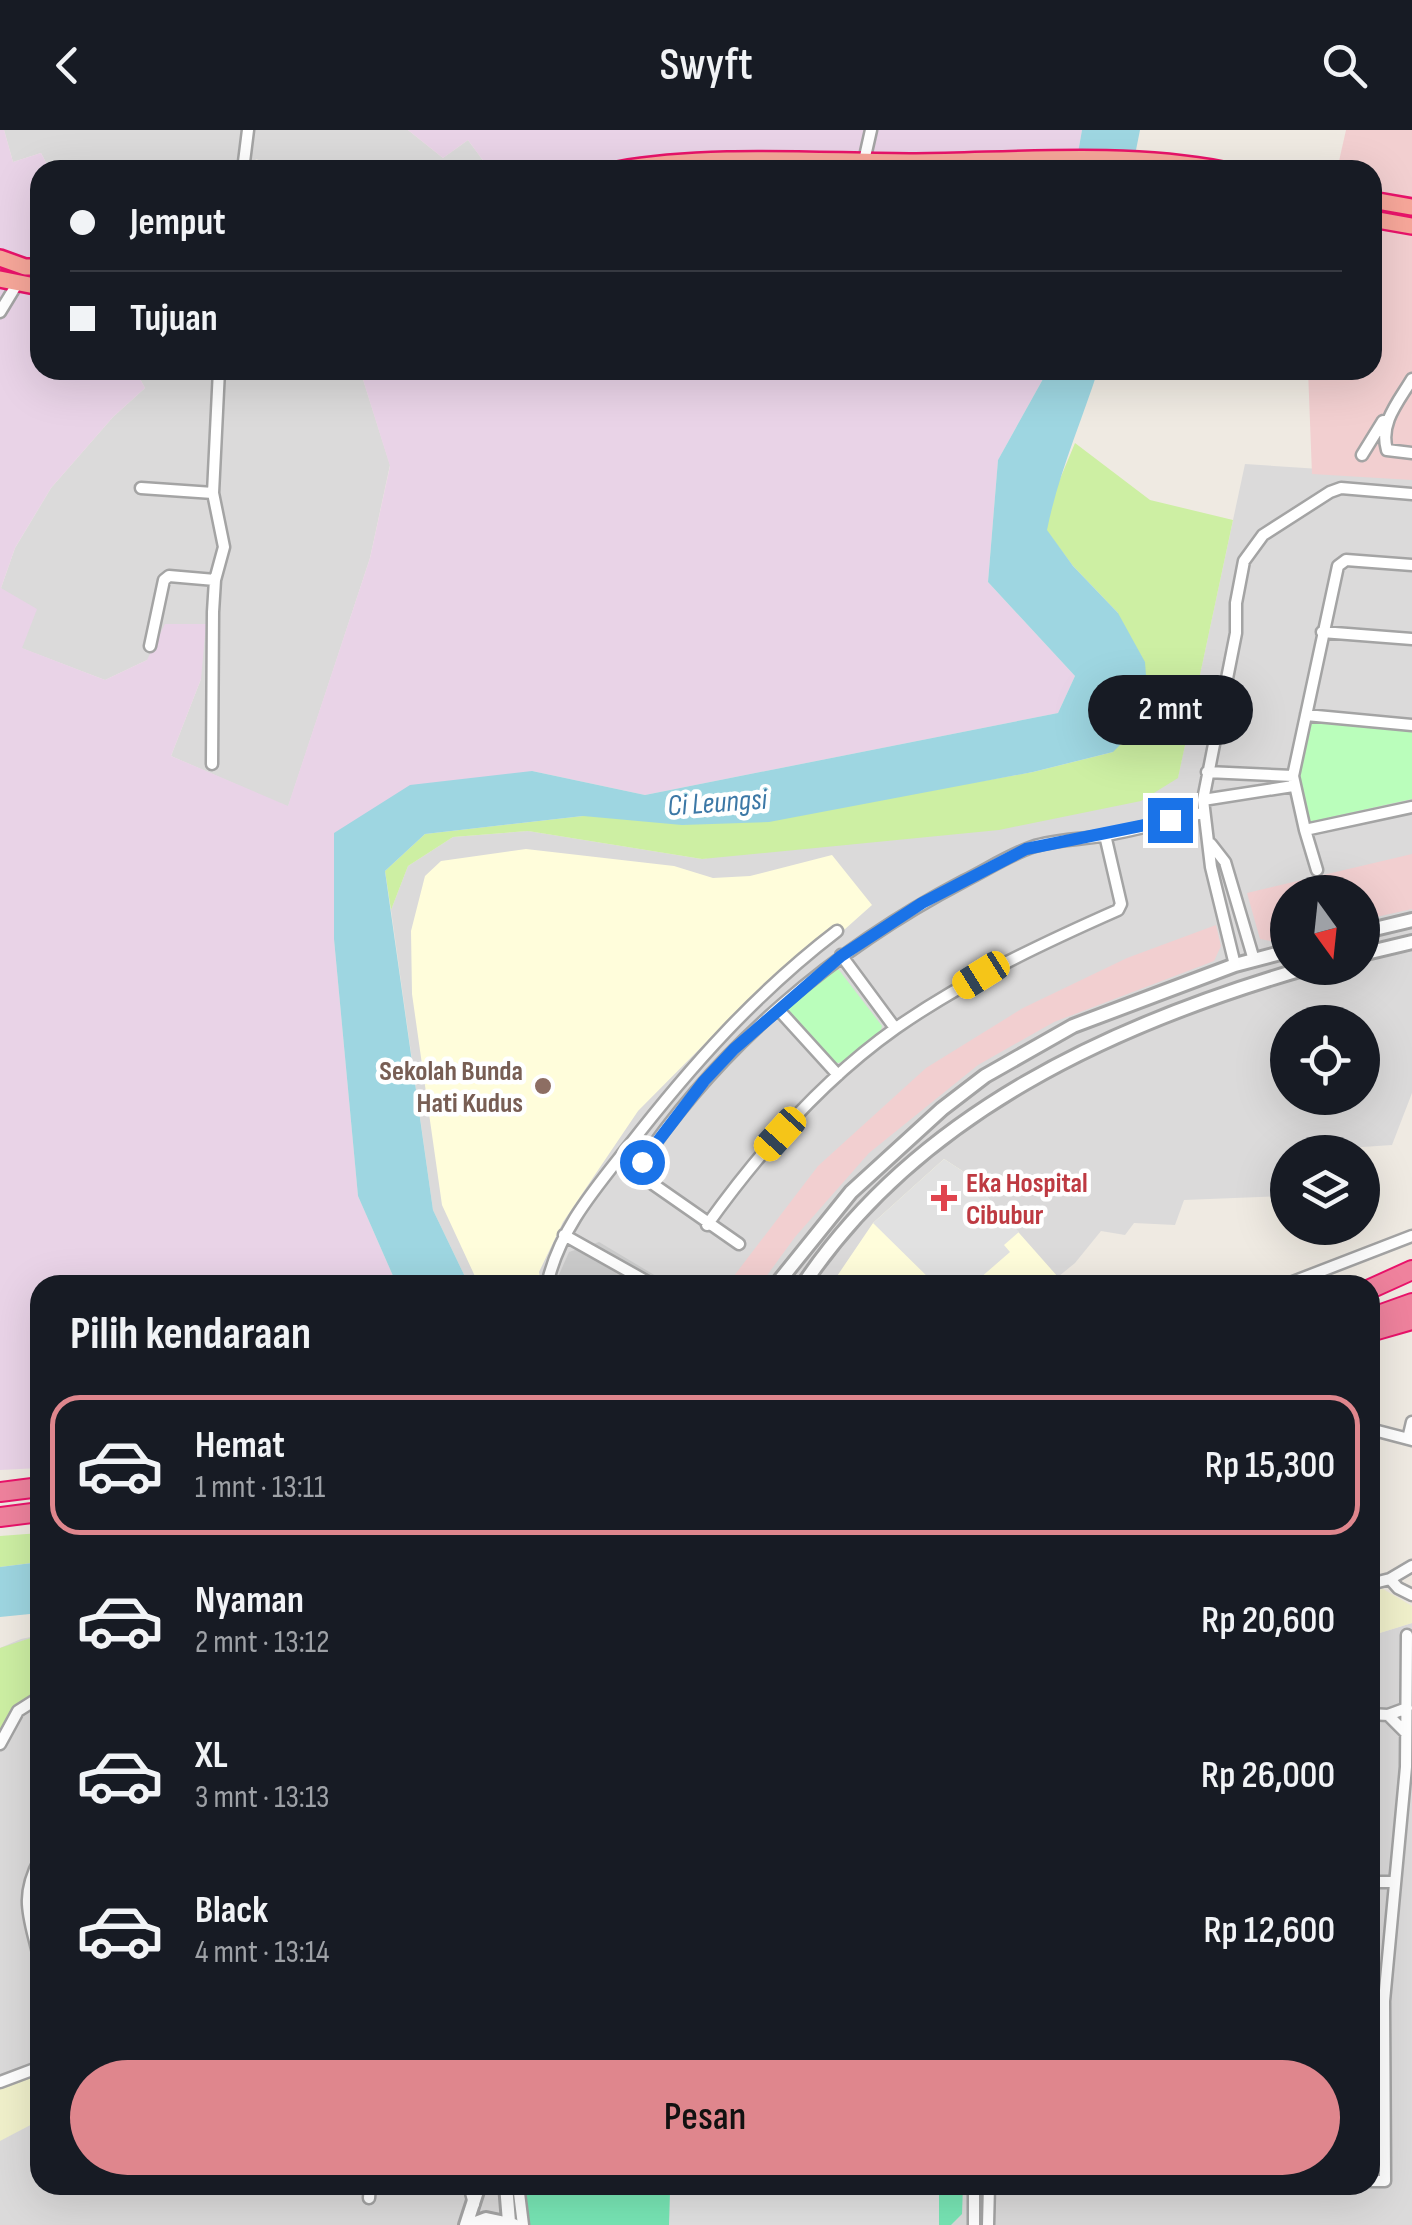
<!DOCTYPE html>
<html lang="id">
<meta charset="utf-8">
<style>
body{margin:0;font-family:"Sofia Sans Condensed",sans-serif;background:#20242c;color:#f1f3f6;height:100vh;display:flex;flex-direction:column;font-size:38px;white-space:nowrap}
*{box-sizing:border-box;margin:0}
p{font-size:32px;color:#9ea1a6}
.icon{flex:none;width:55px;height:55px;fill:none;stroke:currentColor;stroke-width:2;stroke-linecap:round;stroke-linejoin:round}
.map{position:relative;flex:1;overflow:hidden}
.panel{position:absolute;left:30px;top:1145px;width:1350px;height:920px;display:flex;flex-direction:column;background:#171b24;border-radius:30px;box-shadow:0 10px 40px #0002}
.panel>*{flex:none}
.top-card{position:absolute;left:30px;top:30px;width:1352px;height:220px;border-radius:30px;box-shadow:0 10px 40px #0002;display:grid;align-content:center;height:220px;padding:0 40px;background:#171b24}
.needle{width:65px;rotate:165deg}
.tools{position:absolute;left:1270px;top:745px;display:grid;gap:20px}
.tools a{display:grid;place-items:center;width:110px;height:110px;border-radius:50%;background:#171b24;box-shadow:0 10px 40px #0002;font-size:50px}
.end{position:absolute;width:45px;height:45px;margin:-22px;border:12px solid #1a73e8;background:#fff;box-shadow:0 0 0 5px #fff}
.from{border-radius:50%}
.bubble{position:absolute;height:70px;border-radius:35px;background:#171b24;box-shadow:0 10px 40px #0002;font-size:32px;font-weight:600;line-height:70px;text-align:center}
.car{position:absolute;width:30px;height:60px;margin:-30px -15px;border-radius:12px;box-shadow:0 0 8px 2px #0007;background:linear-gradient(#f5c518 24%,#345 0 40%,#f5c518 0 76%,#345 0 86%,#f5c518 0)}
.top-card b{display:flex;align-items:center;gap:35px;height:95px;font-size:38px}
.top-card b+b{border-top:2px solid #363941}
.top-card i{width:25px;height:25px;background:#f1f3f6}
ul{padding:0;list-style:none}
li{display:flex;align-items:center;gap:30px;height:140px;margin:0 20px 15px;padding:0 20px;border:5px solid transparent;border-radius:30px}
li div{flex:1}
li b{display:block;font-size:38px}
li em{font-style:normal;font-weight:600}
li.active{border-color:#df868d}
li>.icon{width:90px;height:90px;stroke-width:1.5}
h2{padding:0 40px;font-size:45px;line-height:120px}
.primary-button{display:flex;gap:20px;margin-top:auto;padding:20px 40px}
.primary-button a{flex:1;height:115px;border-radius:60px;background:#df868d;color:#111;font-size:40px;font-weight:600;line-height:115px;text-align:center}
header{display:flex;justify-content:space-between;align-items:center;height:130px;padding:0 40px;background:#171b24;font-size:45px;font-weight:600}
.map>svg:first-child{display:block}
.residential{fill:#dbdada;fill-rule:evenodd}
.commercial{fill:#f2cfd0}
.industrial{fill:#e9d3e7}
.education{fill:#fffddb}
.religious{fill:#cbcbcb}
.farmland{fill:#f0f0cb}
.grass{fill:#cdefa3}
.park{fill:#bafebb}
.pitch{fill:#78e6b5}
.parking{fill:#e1e1e1}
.water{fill:#9ed6e1}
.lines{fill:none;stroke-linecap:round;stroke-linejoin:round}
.minor-casing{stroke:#a4a4a4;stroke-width:15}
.tertiary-casing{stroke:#a4a4a4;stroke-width:18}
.trunk-casing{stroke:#e9136a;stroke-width:20}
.motorway-casing{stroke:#e9136a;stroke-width:22}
.minor{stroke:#fff;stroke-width:10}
.tertiary{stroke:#fff;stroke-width:12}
.trunk{stroke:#f7a79a;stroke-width:15}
.motorway{stroke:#ef829d;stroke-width:18}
.route{stroke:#1a73e8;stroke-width:12}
.education-dot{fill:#8d6e63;stroke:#fff;stroke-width:4}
.health-dot{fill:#e0444e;stroke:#fff;stroke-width:4}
.labels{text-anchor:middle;stroke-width:9;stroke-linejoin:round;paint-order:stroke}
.education-label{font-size:28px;font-weight:bold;fill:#785e54;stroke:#fff;text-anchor:end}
.health-label{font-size:28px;font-weight:bold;fill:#be3a42;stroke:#fff;text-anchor:start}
.water-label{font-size:30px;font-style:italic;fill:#3c78a6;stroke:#fff}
</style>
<header><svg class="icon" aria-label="back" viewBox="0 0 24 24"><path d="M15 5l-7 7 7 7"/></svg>Swyft<svg class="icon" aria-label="search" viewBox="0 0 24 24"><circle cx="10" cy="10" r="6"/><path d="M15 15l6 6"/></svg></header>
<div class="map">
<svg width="1412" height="2095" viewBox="0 0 1412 2095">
<rect width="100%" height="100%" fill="#efeae2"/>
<path class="residential" d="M 4,0 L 408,0 L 443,28 L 468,10 L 490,40 L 286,40 L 256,29 L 248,40 L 50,40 L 41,23 L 13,32 Z
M 135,240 L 360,240 L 390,335 L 370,428 L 288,677 L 171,626 L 201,549 L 147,530 L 105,550 L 21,518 L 1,458 L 15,418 L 51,358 L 113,287 L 145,258 Z
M 1245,334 L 1412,345 L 1412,963 L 1392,1015 L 1288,1022 L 1284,1066 L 1184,1070 L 1175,1095 L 1134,1093 L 1125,1105 L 1101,1101 L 1075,1133 L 1048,1155 L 469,1155 L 433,1080 L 391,780 L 408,736 L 453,707 L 528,701 L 702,729 L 1178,647 ZM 1288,762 L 1362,762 L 1362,838 L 1288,838 ZM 1288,892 L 1362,892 L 1362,968 L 1288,968 Z
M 1412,1493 L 1412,2095 L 0,2095 L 0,1518 L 21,1509 L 40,1505 L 40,2055 L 1370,2055 L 1370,1506 Z"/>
<path class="commercial" d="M 1346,0 L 1412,0 L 1412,350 L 1312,344 L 1308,240 L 1372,240 L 1372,40 L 1337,40 Z
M 1412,724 L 1412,779 L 1363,790 L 1362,762 L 1288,762 L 1287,809 L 1276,812 L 1260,809 L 1247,763 Z
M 1216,795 L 1221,816 L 1214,831 L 1054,892 L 978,935 L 869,1023 L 795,1107 L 760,1155 L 727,1155 L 818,1036 L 926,938 L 1023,878 L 1127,828 Z"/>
<path class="industrial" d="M 0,0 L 4,0 L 13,32 L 41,23 L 50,40 L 40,40 L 40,240 L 135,240 L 145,258 L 113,287 L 51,358 L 15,418 L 1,458 L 37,479 L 22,518 L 105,550 L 147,530 L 165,494 L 206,494 L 201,549 L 171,626 L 288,676 L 370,428 L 390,336 L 360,240 L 1048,240 L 998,330 L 988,452 L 1075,546 L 1058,583 L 645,665 L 532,641 L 334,703 L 334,809 L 358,1066 L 397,1155 L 40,1155 L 40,1338 L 0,1340 Z
M 408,0 L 1082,0 L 1075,40 L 490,40 L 468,10 L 443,28 Z"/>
<path class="education" d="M 526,719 L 674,736 L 713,748 L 750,746 L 832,725 L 872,775 L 835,808 L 778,847 L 736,882 L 638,981 L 563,1092 L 539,1142 L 541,1155 L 479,1155 L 442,1075 L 412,864 L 411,801 L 425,746 L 441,731 Z
M 944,1029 L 967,1044 L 1058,1147 L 1048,1155 L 831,1155 L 873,1093 Z"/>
<path class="religious" d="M 599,1112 L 671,1155 L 559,1155 L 558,1147 L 569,1122 Z"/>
<path class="farmland" d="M 1383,1459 L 1412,1476 L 1412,1493 L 1370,1506 L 1370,1462 Z
M 40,1942 L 40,1990 L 0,2011 L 0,1958 Z"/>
<path class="grass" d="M 1075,313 L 1150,370 L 1233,390 L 1178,648 L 1141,671 L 999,700 L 702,729 L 528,701 L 453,707 L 408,736 L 391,780 L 385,741 L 425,704 L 583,686 L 942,658 L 1033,642 L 1113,622 L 1118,483 L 1073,436 L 1046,400 L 1055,361 Z
M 40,1403 L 40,1432 L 0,1437 L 0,1406 Z
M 40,1505 L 40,1567 L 18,1581 L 0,1614 L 0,1518 Z"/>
<path class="park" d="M 1309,590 L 1412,596 L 1412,669 L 1309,692 C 1285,665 1303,621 1309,590 Z
M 831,839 L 839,840 L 882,896 L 880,903 C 866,915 849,936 830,933 L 788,886 L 786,879 L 789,872 Z"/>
<path class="pitch" d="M 524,2055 L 963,2055 L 962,2084 L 951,2095 L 530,2095 L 524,2079 Z"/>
<path class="parking" d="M 944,1029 L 967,1044 L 1019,1102 L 1004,1115 L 1010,1122 L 972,1155 L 936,1155 L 873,1093 Z
M 681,2055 L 801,2055 L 802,2063 L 939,2063 L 939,2095 L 669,2095 L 670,2062 Z"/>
<path class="water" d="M 1082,0 L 1140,0 L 1132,40 L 1075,40 Z
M 1048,240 L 1098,240 C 1081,293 1058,345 1047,400 L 1073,436 L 1118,483 L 1145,532 L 1149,586 L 1113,622 L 1033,642 L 769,692 L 682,695 L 583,686 L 425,704 L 385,741 L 433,1080 L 469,1155 L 397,1155 L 358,1066 L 334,809 L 334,703 L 410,655 L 532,641 L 645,665 L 1058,583 L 1075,546 L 988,452 L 998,330 Z
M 40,1432 L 40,1483 L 0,1487 L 0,1437 Z"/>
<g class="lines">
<defs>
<path id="minor" d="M 864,31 L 871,0
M 243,40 L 248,0
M 0,182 L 17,154
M 1412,249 C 1399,271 1379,293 1387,320 L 1412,323
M 1362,325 L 1383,291
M 141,358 L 213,363
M 1412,435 L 1346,430 L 1338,436 L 1293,646 L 1305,700 L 1412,677
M 1322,502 L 1412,509
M 150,516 L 164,450 L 169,446 L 215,450
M 1306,585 L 1412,595
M 212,634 L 213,482 L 215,450 L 224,417 L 213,363 L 219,240
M 1207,642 L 1293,646
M 1203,670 L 1293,656
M 1305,700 L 1317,740
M 1211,714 L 1225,732 L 1254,830
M 841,825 L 895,898
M 1235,835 L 1211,737 L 1203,670 L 1236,503 L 1236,473 L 1244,431 L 1263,405 L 1330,362 L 1341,358 L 1412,364
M 778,879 L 838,945
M 707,1095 C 760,1021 821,951 896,898 C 965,850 1041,814 1118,780 L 1121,774 L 1105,705
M 564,1105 L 653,1155
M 739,1114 L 640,1045 L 637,1039 C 719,916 834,819 964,751 C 986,740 1009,725 1032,717 C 1056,709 1082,710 1107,705 C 1139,699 1171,690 1203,683
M 547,1155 C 559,1100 594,1060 628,1017 C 691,936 756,863 837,801
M 1285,1155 L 1412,1106
M 1370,1299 L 1412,1310
M 1408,1309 L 1412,1292
M 1390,1449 L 1398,1458 L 1412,1465
M 1370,1454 L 1390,1449 L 1412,1436
M 1370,1584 L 1388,1585
M 1406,1603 L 1388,1585 L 1407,1578
M 0,1614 L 18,1581 L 40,1567
M 40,1729 C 18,1770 31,1789 40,1832
M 1370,1752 L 1394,1752
M 0,1952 L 40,1937
M 1370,2051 L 1385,2051 L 1384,1871 L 1406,1637 L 1407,1505
M 469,2055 L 474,2074
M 518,2055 L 523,2095
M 369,2068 L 370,2055
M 974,2095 L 974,2055
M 988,2095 L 989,2055"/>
<path id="tertiary" d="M 1362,802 L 1412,790
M 1362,824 L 1412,812
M 776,1155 L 851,1062 L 942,979 L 985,946 L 1073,896 L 1235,835 L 1288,821
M 803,1155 C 918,983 1113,894 1306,838
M 506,2055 L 509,2092
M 466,2095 L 479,2055
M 470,2095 L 486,2089 L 514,2095"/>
<path id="trunk" d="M 617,40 C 710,23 821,32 916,32 C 1015,31 1125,21 1223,40
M 1372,70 L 1412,77
M 1372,89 L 1412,96
M 0,128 L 25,137 L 40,137
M 0,149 L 40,157"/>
<path id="motorway" d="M 1370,1159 L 1412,1140
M 1370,1188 L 1412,1173
M 1370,1202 L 1412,1190
M 0,1362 L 40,1357
M 0,1387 L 40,1382"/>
</defs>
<use href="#minor" class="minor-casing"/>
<use href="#tertiary" class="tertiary-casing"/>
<use href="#trunk" class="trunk-casing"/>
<use href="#motorway" class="motorway-casing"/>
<use href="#minor" class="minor"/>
<use href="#tertiary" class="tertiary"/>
<use href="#trunk" class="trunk"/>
<use href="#motorway" class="motorway"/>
</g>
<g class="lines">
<path class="route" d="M 642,1032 L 704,951 L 734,919 L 841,826 L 922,773 L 1026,719 L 1170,690"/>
</g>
<circle class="education-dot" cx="543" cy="956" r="10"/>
<path class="health-dot" d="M939 1053h10v10h10v10h-10v10h-10v-10h-10v-10h10z"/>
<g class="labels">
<g class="education-label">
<text x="523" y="950">Sekolah Bunda<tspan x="523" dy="32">Hati Kudus</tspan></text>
</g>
<g class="health-label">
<text x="966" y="1062">Eka Hospital<tspan x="966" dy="32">Cibubur</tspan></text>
</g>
<g class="water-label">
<text transform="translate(717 672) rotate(-4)" y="10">Ci Leungsi</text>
</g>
</g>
</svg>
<div class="tools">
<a><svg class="needle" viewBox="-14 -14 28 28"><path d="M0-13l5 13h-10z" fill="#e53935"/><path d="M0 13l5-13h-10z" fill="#9ea1a6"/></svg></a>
<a><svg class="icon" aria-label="locate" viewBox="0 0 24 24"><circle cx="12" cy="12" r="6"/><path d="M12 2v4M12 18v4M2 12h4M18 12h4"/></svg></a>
<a><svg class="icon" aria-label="layers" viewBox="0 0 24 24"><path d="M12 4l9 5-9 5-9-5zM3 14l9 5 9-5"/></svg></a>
</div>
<i class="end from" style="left:642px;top:1032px"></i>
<i class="end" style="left:1170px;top:690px"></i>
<div class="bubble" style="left:1088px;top:545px;width:165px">2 mnt</div>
<i class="car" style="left:981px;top:845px;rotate:238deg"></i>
<i class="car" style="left:780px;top:1004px;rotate:222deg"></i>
<div class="top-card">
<b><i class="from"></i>Jemput</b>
<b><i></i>Tujuan</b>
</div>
<section class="panel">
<h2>Pilih kendaraan</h2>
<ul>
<li class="active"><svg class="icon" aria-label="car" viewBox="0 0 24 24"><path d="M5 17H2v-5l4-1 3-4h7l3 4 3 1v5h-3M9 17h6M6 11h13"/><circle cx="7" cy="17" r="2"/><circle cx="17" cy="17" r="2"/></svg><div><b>Hemat</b><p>1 mnt · 13:11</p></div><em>Rp 15,300</em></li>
<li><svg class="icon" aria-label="car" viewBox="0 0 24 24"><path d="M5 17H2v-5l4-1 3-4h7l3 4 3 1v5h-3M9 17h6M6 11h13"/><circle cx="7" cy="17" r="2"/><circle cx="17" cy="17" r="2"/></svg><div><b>Nyaman</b><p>2 mnt · 13:12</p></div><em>Rp 20,600</em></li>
<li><svg class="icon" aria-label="car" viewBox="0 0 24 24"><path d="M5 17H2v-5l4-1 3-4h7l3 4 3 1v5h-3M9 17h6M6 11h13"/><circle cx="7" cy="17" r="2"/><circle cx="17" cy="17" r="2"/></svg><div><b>XL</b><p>3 mnt · 13:13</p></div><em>Rp 26,000</em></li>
<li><svg class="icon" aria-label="car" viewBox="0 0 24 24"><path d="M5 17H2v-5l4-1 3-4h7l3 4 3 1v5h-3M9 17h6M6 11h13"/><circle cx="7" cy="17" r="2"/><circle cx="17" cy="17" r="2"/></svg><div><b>Black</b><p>4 mnt · 13:14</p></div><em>Rp 12,600</em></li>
</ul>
<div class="primary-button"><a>Pesan</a></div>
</section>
</div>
